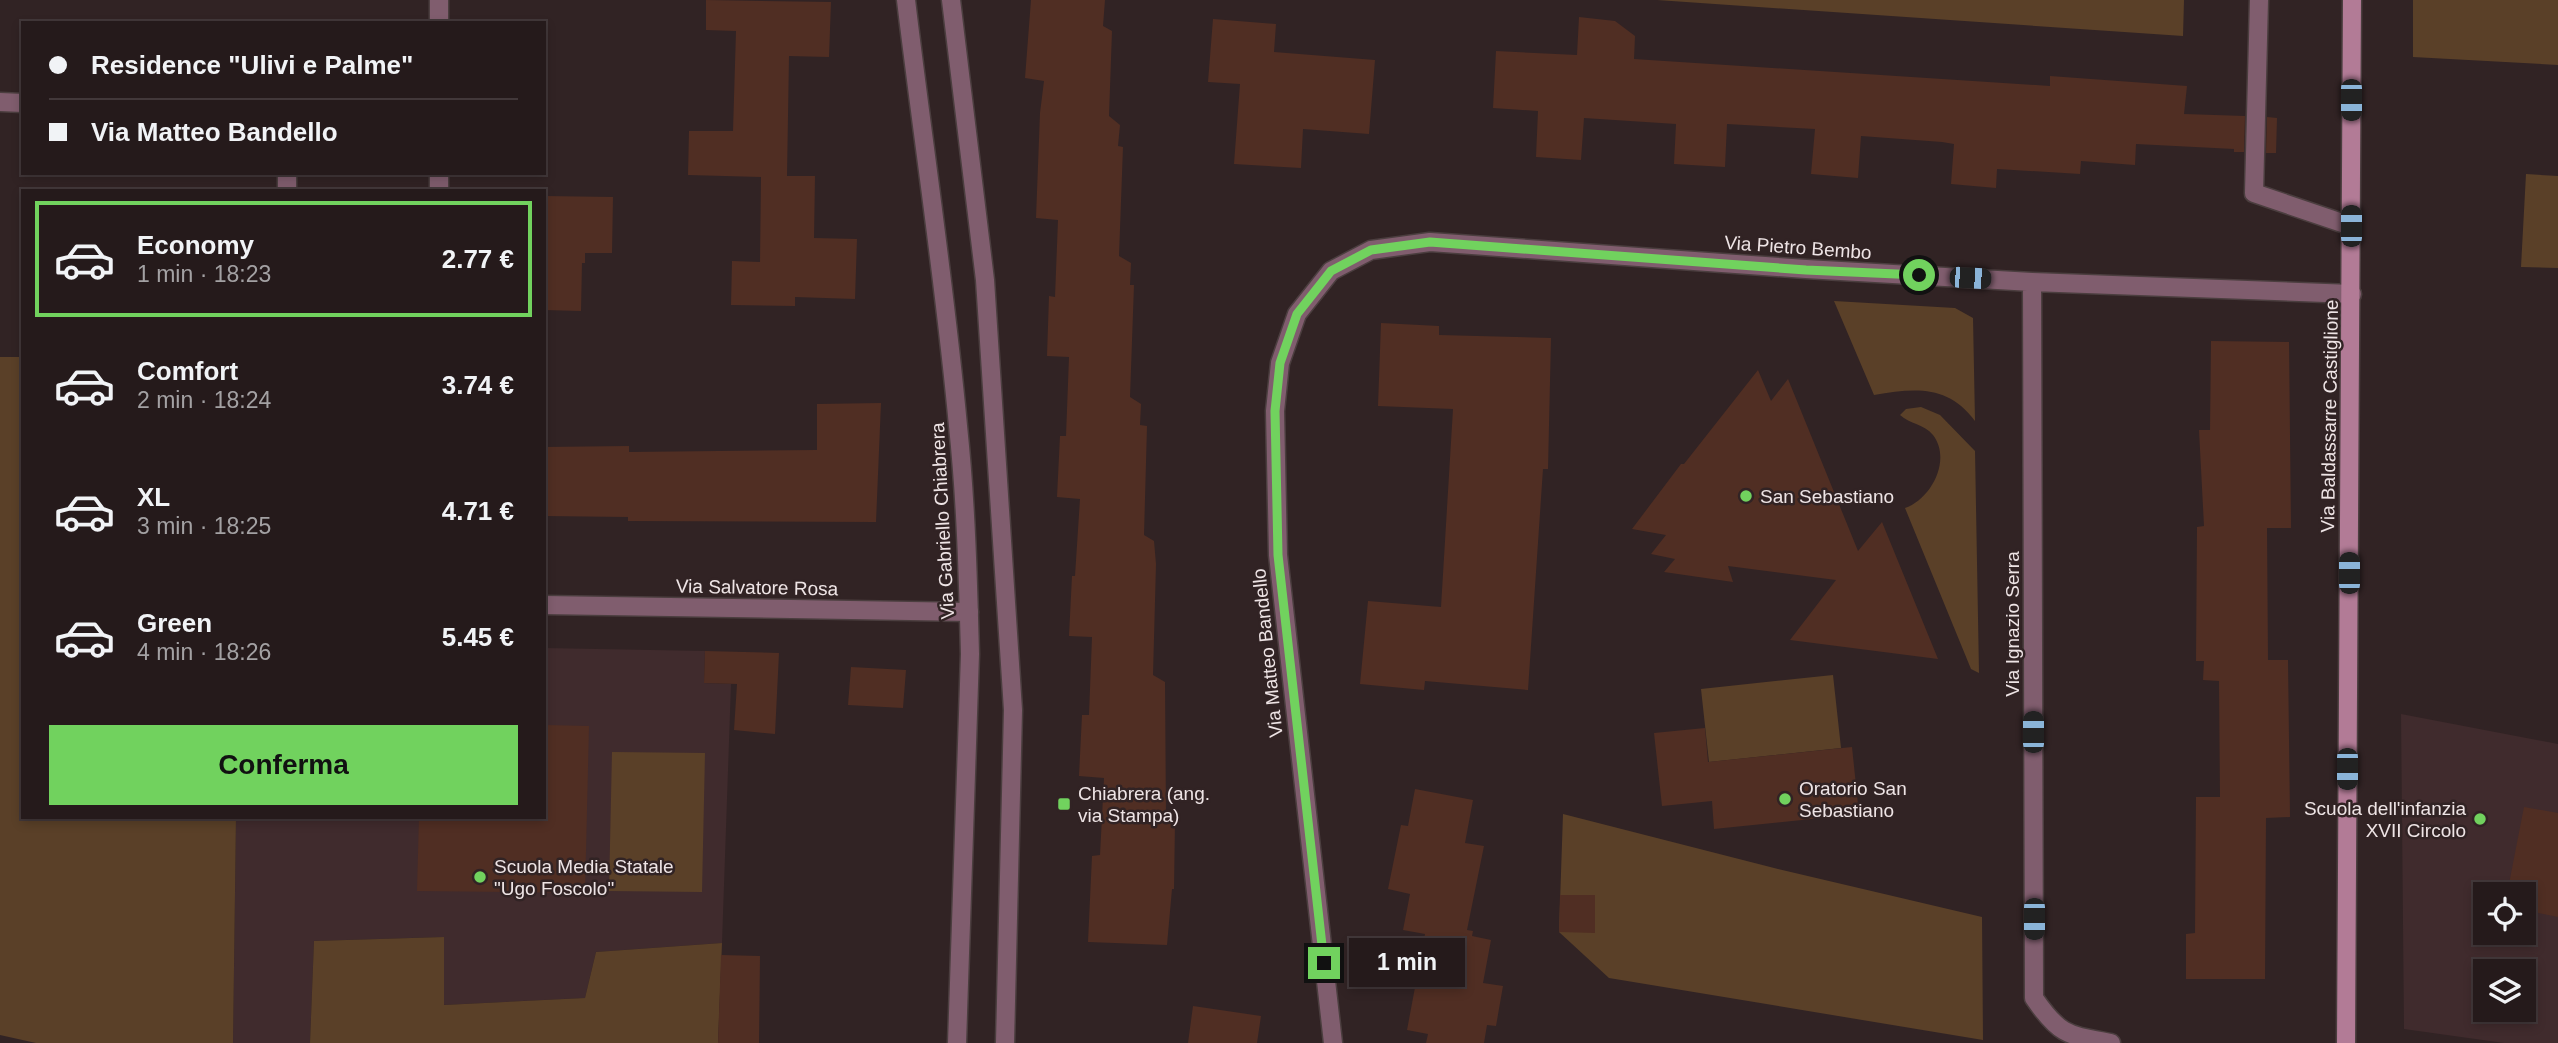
<!DOCTYPE html>
<html lang="it">
<meta charset="utf-8">
<style>
body{margin:0;font-family:Helvetica,sans-serif;background:#2d2324;color:#f1f3f6;height:100vh;display:flex;flex-direction:column;font-size:26px;white-space:nowrap}
*{box-sizing:border-box;margin:0}
p{font-size:23px;color:#a3a1a3}
.icon{flex:none;width:38px;height:38px;fill:none;stroke:currentColor;stroke-width:2;stroke-linecap:round;stroke-linejoin:round}
.map{position:relative;flex:1;overflow:hidden}
.details{position:absolute;left:21px;top:189px;width:525px;height:630px;display:flex;flex-direction:column;background:#251a1b;border-radius:0px;box-shadow:0 4px 10px #0003,0 0 0 2px #42383a}
.details>*{flex:none}
.banner{position:absolute;left:21px;top:21px;width:525px;height:154px;border-radius:0px;box-shadow:0 4px 10px #0003,0 0 0 2px #42383a;display:grid;align-content:center;height:154px;padding:0 28px;background:#251a1b}
.buttons{position:absolute;left:2473px;top:882px;display:grid;gap:14px}
.buttons a{display:grid;place-items:center;width:63px;height:63px;border-radius:0px;background:#251a1b;box-shadow:0 4px 10px #0003,0 0 0 2px #42383a;font-size:35px}
.end{position:absolute;width:32px;height:32px;margin:-16px;border:9px solid #71d25e;background:#111;box-shadow:0 0 0 4px #111}
.from{border-radius:50%}
.bubble{position:absolute;height:49px;border-radius:0px;background:#251a1b;box-shadow:0 4px 10px #0003,0 0 0 2px #42383a;font-size:23px;font-weight:800;line-height:49px;text-align:center}
.car{position:absolute;width:21px;height:42px;margin:-21px -10px;border-radius:9px;box-shadow:0 0 5px 2px #0007;background:linear-gradient(#222 24%,#8ab4d8 0 40%,#222 0 76%,#8ab4d8 0 86%,#222 0)}
.banner b{display:flex;align-items:center;gap:24px;height:66px;font-size:26px}
.banner b+b{border-top:2px solid #42383a}
.banner i{width:18px;height:18px;background:#f1f3f6}
ul{padding:12px 0 0;list-style:none}
li{display:flex;align-items:center;gap:21px;height:116px;margin:0 14px 10px;padding:0 14px;border:4px solid transparent;border-radius:0px}
li div{flex:1}
li b{display:block;font-size:26px}
li em{font-style:normal;font-weight:800}
li.on{border-color:#71d25e}
li>.icon{width:63px;height:63px;stroke-width:1.5}
.button{display:flex;gap:14px;margin-top:auto;padding:14px 28px}
.button a{flex:1;height:80px;border-radius:0px;background:#71d25e;color:#111;font-size:28px;font-weight:800;line-height:80px;text-align:center}
.map>svg:first-child{display:block}
.built{fill:#402b2d;fill-rule:evenodd}
.green{fill:#5a4028}
.building{fill:#502e23}
.lines{fill:none;stroke-linecap:round;stroke-linejoin:round}
.service-casing{stroke:#4b3e3f;stroke-width:21}
.minor-casing{stroke:#4b3e3f;stroke-width:21}
.tertiary-casing{stroke:#4b3e3f;stroke-width:21}
.secondary-casing{stroke:#4b3e3f;stroke-width:21}
.service{stroke:#805d6e;stroke-width:18}
.minor{stroke:#805d6e;stroke-width:18}
.tertiary{stroke:#805d6e;stroke-width:18}
.secondary{stroke:#b27b96;stroke-width:18}
.route{stroke:#71d25e;stroke-width:9}
.poi-dot{fill:#71d25e;stroke:#312324;stroke-width:2.5}
.labels{text-anchor:middle;stroke-width:5;stroke-linejoin:round;paint-order:stroke}
.street-label{font-size:19px;fill:#eee4e5;stroke:#312324}
.poi-label{font-size:19px;fill:#eee4e5;stroke:#312324;text-anchor:start}
</style>
<div class="map">
<svg width="2558" height="1043" viewBox="0 0 2558 1043">
<rect width="100%" height="100%" fill="#312324"/>
<path class="built" d="M 544,648 L 705,651 L 704,683 L 731,684 L 722,943 L 596,952 L 585,998 L 443,1005 L 443,937 L 314,941 L 310,1043 L 233,1043 L 236,817 L 544,817 Z
M 2401,714 L 2558,744 L 2558,1043 L 2504,1043 L 2404,1029 ZM 2485,894 L 2524,894 L 2524,933 L 2485,933 ZM 2485,971 L 2524,971 L 2524,1010 L 2485,1010 Z"/>
<path class="green" d="M 1657,0 L 2184,0 L 2183,36 Z
M 2413,0 L 2558,0 L 2558,65 L 2413,57 Z
M 2526,174 L 2558,176 L 2558,268 L 2521,267 Z
M 1834,301 L 1955,308 L 1973,318 L 1975,421 C 1948,384 1914,388 1874,395 Z
M 0,357 L 23,357 L 23,817 L 236,817 L 233,1043 L 36,1043 L 0,1035 Z
M 1921,407 L 1940,415 L 1975,451 L 1979,673 L 1971,669 L 1905,508 C 1931,499 1952,460 1933,435 C 1924,424 1910,424 1900,415 L 1906,409 Z
M 1833,675 L 1841,748 L 1709,762 L 1701,689 Z
M 612,752 L 705,753 L 702,892 L 609,891 Z
M 1563,814 L 1778,869 L 1982,917 L 1983,1040 L 1609,978 L 1559,932 Z
M 444,937 L 444,1005 L 585,998 L 596,952 L 722,943 L 718,1043 L 310,1043 L 314,941 Z"/>
<path class="building" d="M 706,0 L 831,2 L 829,57 L 789,56 L 787,176 L 815,176 L 814,238 L 857,239 L 855,299 L 795,297 L 795,306 L 731,305 L 732,261 L 760,262 L 761,177 L 688,175 L 689,131 L 733,131 L 736,31 L 706,30 Z
M 1031,0 L 1105,0 L 1103,26 L 1112,31 L 1109,116 L 1120,125 L 1118,146 L 1123,147 L 1119,256 L 1131,263 L 1130,285 L 1134,285 L 1130,397 L 1141,404 L 1140,425 L 1147,426 L 1144,535 L 1154,541 L 1156,564 L 1153,675 L 1165,682 L 1166,816 L 1175,821 L 1174,889 L 1172,889 L 1167,945 L 1088,942 L 1092,856 L 1100,855 L 1104,778 L 1079,776 L 1082,715 L 1089,715 L 1092,637 L 1069,636 L 1072,576 L 1075,576 L 1080,499 L 1057,497 L 1060,436 L 1066,436 L 1069,357 L 1047,356 L 1049,296 L 1055,297 L 1058,220 L 1036,218 L 1040,113 L 1044,81 L 1025,78 Z
M 1579,17 L 1615,21 L 1635,36 L 1634,59 L 2050,86 L 2050,76 L 2187,86 L 2184,114 L 2245,116 L 2244,152 L 2234,152 L 2234,149 L 2136,144 L 2135,165 L 2081,161 L 2080,174 L 1997,169 L 1996,188 L 1951,184 L 1954,144 L 1942,142 L 1861,136 L 1858,178 L 1811,174 L 1815,129 L 1727,124 L 1725,167 L 1674,164 L 1676,124 L 1584,118 L 1581,160 L 1536,157 L 1538,111 L 1493,108 L 1496,51 L 1577,55 Z
M 1213,19 L 1276,24 L 1274,52 L 1375,60 L 1369,134 L 1303,129 L 1301,168 L 1234,164 L 1240,84 L 1208,82 Z
M 2267,117 L 2277,118 L 2276,153 L 2266,153 Z
M 544,196 L 613,197 L 612,253 L 585,253 L 585,263 L 582,263 L 581,311 L 544,310 Z
M 1381,323 L 1439,326 L 1439,335 L 1551,338 L 1548,469 L 1543,469 L 1528,690 L 1425,681 L 1424,690 L 1360,684 L 1368,601 L 1441,607 L 1453,409 L 1378,406 Z
M 2211,341 L 2289,342 L 2291,528 L 2267,528 L 2268,660 L 2288,660 L 2290,817 L 2266,818 L 2265,979 L 2186,979 L 2186,934 L 2195,933 L 2196,797 L 2220,797 L 2219,681 L 2203,680 L 2204,661 L 2196,661 L 2197,527 L 2204,526 L 2199,430 L 2210,430 Z
M 1758,370 L 1771,401 L 1788,379 L 1858,551 L 1882,522 L 1938,659 L 1790,640 L 1836,580 L 1728,566 L 1733,582 L 1664,572 L 1675,559 L 1651,554 L 1666,535 L 1632,529 L 1681,464 L 1684,464 Z
M 881,403 L 876,522 L 628,521 L 628,517 L 544,516 L 544,447 L 629,446 L 629,452 L 817,450 L 817,404 Z
M 705,651 L 779,653 L 775,734 L 734,730 L 737,684 L 704,683 Z
M 851,667 L 906,670 L 903,708 L 848,705 Z
M 544,725 L 589,726 L 585,893 L 417,891 L 419,817 L 544,817 Z
M 1705,728 L 1708,762 L 1852,747 L 1859,814 L 1714,829 L 1712,801 L 1662,806 L 1654,733 Z
M 1415,789 L 1473,800 L 1465,843 L 1484,846 L 1467,930 L 1473,931 L 1472,936 L 1491,940 L 1483,983 L 1503,986 L 1496,1026 L 1487,1025 L 1484,1043 L 1426,1043 L 1428,1034 L 1407,1030 L 1425,934 L 1403,930 L 1410,894 L 1388,889 L 1401,825 L 1408,826 Z
M 2524,807 L 2558,813 L 2558,917 L 2524,910 L 2524,894 L 2507,894 Z
M 1560,895 L 1595,895 L 1595,933 L 1559,932 Z
M 721,955 L 760,956 L 759,1043 L 718,1043 Z
M 1193,1006 L 1261,1016 L 1257,1043 L 1188,1043 Z"/>
<g class="lines">
<defs>
<path id="service" d="M 2259,0 L 2254,193 L 2351,226"/>
<path id="minor" d="M 439,0 L 439,23
M 0,102 L 23,103
M 287,191 L 287,173
M 439,191 L 439,173
M 2032,282 L 2034,998 C 2060,1036 2068,1035 2111,1043
M 544,605 L 969,612
M 1333,1043 L 1278,555 L 1275,411 L 1280,363 L 1297,314 L 1331,271 L 1371,250 L 1430,242 L 1806,269 L 2032,282 L 2352,294"/>
<path id="tertiary" d="M 906,0 C 923,142 945,284 958,426 C 966,502 968,578 970,654 L 957,1043
M 951,0 L 985,280 L 1013,710 L 1005,1043"/>
<path id="secondary" d="M 2346,1043 L 2352,0"/>
</defs>
<use href="#service" class="service-casing"/>
<use href="#minor" class="minor-casing"/>
<use href="#tertiary" class="tertiary-casing"/>
<use href="#secondary" class="secondary-casing"/>
<use href="#service" class="service"/>
<use href="#minor" class="minor"/>
<use href="#tertiary" class="tertiary"/>
<use href="#secondary" class="secondary"/>
</g>
<g class="lines">
<path class="route" d="M 1324,963 L 1278,555 L 1275,411 L 1280,363 L 1297,314 L 1331,271 L 1371,250 L 1430,242 L 1806,270 L 1919,275"/>
</g>
<g class="poi-dot">
<circle cx="1746" cy="496" r="7"/>
<circle cx="1785" cy="799" r="7"/>
<rect x="1057" y="797" width="14" height="14" rx="3.5"/>
<circle cx="2480" cy="819" r="7"/>
<circle cx="480" cy="877" r="7"/>
</g>
<g class="labels">
<g class="street-label">
<text transform="translate(1798 247) rotate(4)" y="7">Via Pietro Bembo</text>
<text transform="translate(2329 416) rotate(-89)" y="7">Via Baldassarre Castiglione</text>
<text transform="translate(942 521) rotate(-93)" y="7">Via Gabriello Chiabrera</text>
<text transform="translate(757 587) rotate(1)" y="7">Via Salvatore Rosa</text>
<text transform="translate(2012 624) rotate(-90)" y="7">Via Ignazio Serra</text>
<text transform="translate(1267 653) rotate(-96)" y="7">Via Matteo Bandello</text>
</g>
<g class="poi-label">
<text x="1760" y="503">San Sebastiano</text>
<text x="1799" y="795">Oratorio San<tspan x="1799" dy="22">Sebastiano</tspan></text>
<text x="1078" y="800">Chiabrera (ang.<tspan x="1078" dy="22">via Stampa)</tspan></text>
<text x="2466" y="815" text-anchor="end">Scuola dell'infanzia<tspan x="2466" dy="22">XVII Circolo</tspan></text>
<text x="494" y="873">Scuola Media Statale<tspan x="494" dy="22">"Ugo Foscolo"</tspan></text>
</g>
</g>
</svg>
<div class="buttons">
<a><svg class="icon" aria-label="locate" viewBox="0 0 24 24"><circle cx="12" cy="12" r="6"/><path d="M12 2v4M12 18v4M2 12h4M18 12h4"/></svg></a>
<a><svg class="icon" aria-label="layers" viewBox="0 0 24 24"><path d="M12 4l9 5-9 5-9-5zM3 14l9 5 9-5"/></svg></a>
</div>
<i class="end from" style="left:1919px;top:275px"></i>
<i class="end" style="left:1324px;top:963px"></i>
<div class="bubble" style="left:1349px;top:938px;width:116px">1 min</div>
<i class="car" style="left:2351px;top:100px;rotate:180deg"></i>
<i class="car" style="left:2351px;top:226px;rotate:0deg"></i>
<i class="car" style="left:1970px;top:278px;rotate:93deg"></i>
<i class="car" style="left:2349px;top:573px;rotate:0deg"></i>
<i class="car" style="left:2033px;top:732px;rotate:0deg"></i>
<i class="car" style="left:2347px;top:769px;rotate:180deg"></i>
<i class="car" style="left:2034px;top:919px;rotate:180deg"></i>
<div class="banner">
<b><i class="from"></i>Residence &quot;Ulivi e Palme&quot;</b>
<b><i></i>Via Matteo Bandello</b>
</div>
<section class="details">
<ul>
<li class="on"><svg class="icon" aria-label="car" viewBox="0 0 24 24"><path d="M5 17H2v-5l4-1 3-4h7l3 4 3 1v5h-3M9 17h6M6 11h13"/><circle cx="7" cy="17" r="2"/><circle cx="17" cy="17" r="2"/></svg><div><b>Economy</b><p>1 min · 18:23</p></div><em>2.77 €</em></li>
<li><svg class="icon" aria-label="car" viewBox="0 0 24 24"><path d="M5 17H2v-5l4-1 3-4h7l3 4 3 1v5h-3M9 17h6M6 11h13"/><circle cx="7" cy="17" r="2"/><circle cx="17" cy="17" r="2"/></svg><div><b>Comfort</b><p>2 min · 18:24</p></div><em>3.74 €</em></li>
<li><svg class="icon" aria-label="car" viewBox="0 0 24 24"><path d="M5 17H2v-5l4-1 3-4h7l3 4 3 1v5h-3M9 17h6M6 11h13"/><circle cx="7" cy="17" r="2"/><circle cx="17" cy="17" r="2"/></svg><div><b>XL</b><p>3 min · 18:25</p></div><em>4.71 €</em></li>
<li><svg class="icon" aria-label="car" viewBox="0 0 24 24"><path d="M5 17H2v-5l4-1 3-4h7l3 4 3 1v5h-3M9 17h6M6 11h13"/><circle cx="7" cy="17" r="2"/><circle cx="17" cy="17" r="2"/></svg><div><b>Green</b><p>4 min · 18:26</p></div><em>5.45 €</em></li>
</ul>
<div class="button"><a>Conferma</a></div>
</section>
</div>
